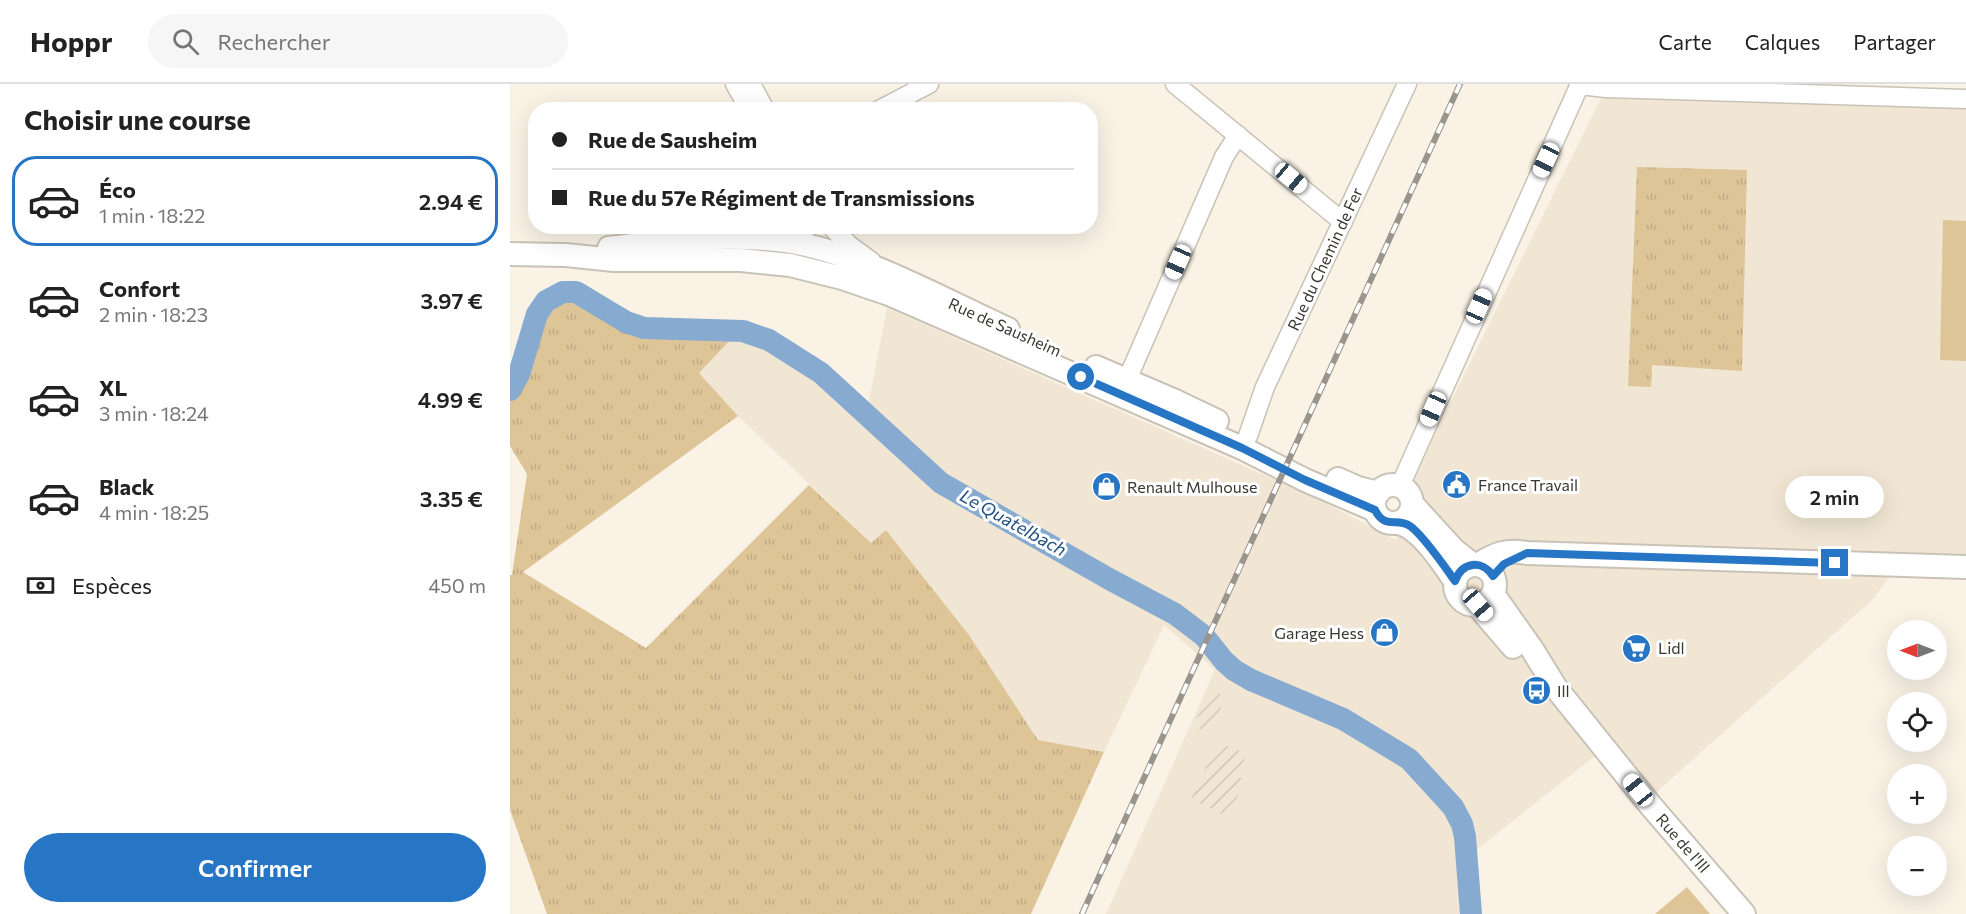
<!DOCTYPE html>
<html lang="fr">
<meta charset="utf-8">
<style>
body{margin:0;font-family:Commissioner,sans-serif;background:#f6f6f6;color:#222;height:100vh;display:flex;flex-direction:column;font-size:22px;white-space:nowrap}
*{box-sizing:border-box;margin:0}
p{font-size:20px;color:#767676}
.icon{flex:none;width:33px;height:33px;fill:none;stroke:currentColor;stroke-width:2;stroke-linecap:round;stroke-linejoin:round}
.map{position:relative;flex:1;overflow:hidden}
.drawer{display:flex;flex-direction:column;background:#fff;width:510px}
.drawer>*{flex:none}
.top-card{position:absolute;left:18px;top:18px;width:570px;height:132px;border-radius:24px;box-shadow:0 6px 24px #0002;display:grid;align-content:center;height:132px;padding:0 24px;background:#fff}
.needle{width:39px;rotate:270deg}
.controls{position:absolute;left:1377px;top:536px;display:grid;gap:12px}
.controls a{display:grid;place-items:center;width:60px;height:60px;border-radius:50%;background:#fff;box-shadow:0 6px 24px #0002;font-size:30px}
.end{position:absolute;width:27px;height:27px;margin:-14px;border:8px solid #2676c5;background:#fff;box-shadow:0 0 0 3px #fff}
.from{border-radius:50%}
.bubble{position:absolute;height:42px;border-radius:21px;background:#fff;box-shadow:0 6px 24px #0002;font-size:20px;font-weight:600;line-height:42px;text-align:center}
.car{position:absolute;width:18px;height:36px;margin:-18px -9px;border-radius:8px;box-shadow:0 0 4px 2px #0007;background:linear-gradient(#fff 24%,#345 0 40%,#fff 0 76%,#345 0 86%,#fff 0)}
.top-card b{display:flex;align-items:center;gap:21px;height:57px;font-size:22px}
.top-card b+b{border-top:2px solid #e0e0e0}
.top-card i{width:15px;height:15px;background:#222}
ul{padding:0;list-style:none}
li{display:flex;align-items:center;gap:18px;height:90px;margin:0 12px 9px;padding:0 12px;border:3px solid transparent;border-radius:24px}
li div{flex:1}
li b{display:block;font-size:22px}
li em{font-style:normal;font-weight:600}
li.selected{border-color:#2676c5}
li>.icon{width:54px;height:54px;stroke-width:1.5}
h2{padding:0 24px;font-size:27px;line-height:72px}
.pay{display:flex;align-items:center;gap:15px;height:66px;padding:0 24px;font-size:22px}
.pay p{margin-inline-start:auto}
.action{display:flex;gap:12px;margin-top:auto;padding:12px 24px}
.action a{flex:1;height:69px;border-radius:36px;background:#2676c5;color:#fff;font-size:24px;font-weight:600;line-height:69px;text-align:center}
header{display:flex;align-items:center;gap:36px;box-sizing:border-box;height:84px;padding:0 30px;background:#fff;border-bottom:2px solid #e0e0e0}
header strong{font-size:28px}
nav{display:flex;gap:33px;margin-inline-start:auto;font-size:21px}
.search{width:420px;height:54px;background:#f6f6f6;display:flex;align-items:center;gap:15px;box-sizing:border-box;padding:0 21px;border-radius:33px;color:#767676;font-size:22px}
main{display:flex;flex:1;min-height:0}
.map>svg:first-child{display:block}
.built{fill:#f1e6d3}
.industrial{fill:url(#industrial-furrows)}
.grass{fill:url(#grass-tufts)}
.green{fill:#dec598}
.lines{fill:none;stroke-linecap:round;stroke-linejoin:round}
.river{stroke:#87aad1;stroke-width:22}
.minor-casing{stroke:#c9c2b6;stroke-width:21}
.major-casing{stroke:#c9c2b6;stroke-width:26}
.minor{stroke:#fff;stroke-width:18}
.major{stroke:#fff;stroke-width:22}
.rail-casing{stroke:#9a958c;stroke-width:6}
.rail{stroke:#fff;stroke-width:4;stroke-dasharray:11;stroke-linecap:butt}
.route{stroke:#2676c5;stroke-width:8}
.labels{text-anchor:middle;stroke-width:6;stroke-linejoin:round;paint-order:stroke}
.street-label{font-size:16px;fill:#3a3732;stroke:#fff}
.poi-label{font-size:16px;fill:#3a3732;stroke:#fff;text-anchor:start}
.water-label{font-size:18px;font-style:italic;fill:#1f4f82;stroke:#fff}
</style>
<header>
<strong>Hoppr</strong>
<div class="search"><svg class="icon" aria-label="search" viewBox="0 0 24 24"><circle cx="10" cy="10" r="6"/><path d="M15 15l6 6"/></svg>Rechercher</div>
<nav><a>Carte</a><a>Calques</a><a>Partager</a></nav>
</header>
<main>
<section class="drawer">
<h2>Choisir une course</h2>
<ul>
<li class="selected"><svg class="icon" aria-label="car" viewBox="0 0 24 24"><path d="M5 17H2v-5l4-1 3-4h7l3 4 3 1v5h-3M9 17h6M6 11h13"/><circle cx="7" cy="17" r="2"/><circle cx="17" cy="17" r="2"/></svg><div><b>Éco</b><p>1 min · 18:22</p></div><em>2.94 €</em></li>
<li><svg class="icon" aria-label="car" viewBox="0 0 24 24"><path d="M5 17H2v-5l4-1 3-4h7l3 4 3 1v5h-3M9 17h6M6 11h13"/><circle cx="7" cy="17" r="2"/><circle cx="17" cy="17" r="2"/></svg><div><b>Confort</b><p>2 min · 18:23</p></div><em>3.97 €</em></li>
<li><svg class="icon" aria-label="car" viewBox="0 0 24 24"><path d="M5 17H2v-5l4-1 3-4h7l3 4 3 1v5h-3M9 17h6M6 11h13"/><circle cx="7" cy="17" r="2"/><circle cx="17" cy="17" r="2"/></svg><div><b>XL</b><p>3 min · 18:24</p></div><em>4.99 €</em></li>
<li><svg class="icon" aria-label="car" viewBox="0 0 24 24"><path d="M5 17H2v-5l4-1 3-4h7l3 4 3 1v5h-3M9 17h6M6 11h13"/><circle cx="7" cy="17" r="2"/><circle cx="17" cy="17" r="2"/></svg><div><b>Black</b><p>4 min · 18:25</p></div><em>3.35 €</em></li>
</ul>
<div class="pay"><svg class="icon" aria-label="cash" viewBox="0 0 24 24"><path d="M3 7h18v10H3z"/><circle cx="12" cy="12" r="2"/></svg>Espèces<p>450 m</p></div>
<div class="action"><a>Confirmer</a></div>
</section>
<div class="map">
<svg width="1456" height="830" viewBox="0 0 1456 830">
<defs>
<pattern id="industrial-furrows" width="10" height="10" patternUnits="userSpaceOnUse" patternTransform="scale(1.5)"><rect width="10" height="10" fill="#f1e6d3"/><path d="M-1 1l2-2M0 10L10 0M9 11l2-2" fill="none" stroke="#cfc6b6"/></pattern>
<pattern id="grass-tufts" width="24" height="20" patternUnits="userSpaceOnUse" patternTransform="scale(1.5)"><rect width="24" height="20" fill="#dec598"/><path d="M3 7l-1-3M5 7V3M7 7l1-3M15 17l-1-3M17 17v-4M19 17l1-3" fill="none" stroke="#bfaa83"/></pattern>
</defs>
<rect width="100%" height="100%" fill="#f9f2e5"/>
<path class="built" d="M 1096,4 L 1456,20 L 1456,479 L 1391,477 L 1363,515 L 1143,711 L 1100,660 L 951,778 L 952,830 L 596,830 L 705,586 L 654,541 L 594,668 L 528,656 L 459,551 L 376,446 L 361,459 L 228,332 L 189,289 L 227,249 L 358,322 L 377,224 L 806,414 L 886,456 L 904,392 Z"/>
<path class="industrial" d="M 700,605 L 716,613 L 700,649 L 683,642 Z
M 708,658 L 737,670 L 727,692 L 735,696 L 718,733 L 681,715 Z"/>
<path class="grass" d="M 1127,83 L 1237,86 L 1232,287 L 1142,281 L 1141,303 L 1118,302 Z
M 65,214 L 132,251 L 227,249 L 189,289 L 228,332 L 13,488 L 136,564 L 299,401 L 361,459 L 376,446 L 459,551 L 528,656 L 594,668 L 521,830 L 37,830 L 0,726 L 0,491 L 2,491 L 17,390 L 0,362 L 0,315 L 13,291 L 40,225 Z"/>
<path class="green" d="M 1433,136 L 1456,137 L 1456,277 L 1430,276 Z
M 1177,803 L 1200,830 L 1145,830 Z"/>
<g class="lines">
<path class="river" d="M 0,306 L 9,290 L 27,230 L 36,217 L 53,208 L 66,208 L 116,238 L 134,244 L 233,247 L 259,256 L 311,289 L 431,399 L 601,496 L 665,530 L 694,552 L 714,577 L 724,586 L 741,596 L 833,635 L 899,675 L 943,723 L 952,740 L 955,753 L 961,830"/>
<defs>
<path id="minor" d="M 225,0 L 240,26
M 241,0 L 255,26
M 665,0 L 833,138
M 1070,1 L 1096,4 L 1456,15
M 369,26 L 419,0
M 321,142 L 339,161 L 361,177
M 283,159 L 298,142
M 617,296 L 714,73 L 728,51
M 738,352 L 755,303 L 897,0
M 890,402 L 1070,0"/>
<path id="major" d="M 99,164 C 158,156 222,149 281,158 C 352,170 432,215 498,245
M 0,170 L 56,171 L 104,176 L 231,176 L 280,181 L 332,194 L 379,210 L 732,364 L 795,396 L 865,426
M 586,283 L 663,316 L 707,337
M 828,395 L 848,404 L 868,409
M864 420a19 19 0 1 1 38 0a19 19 0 1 1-38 0Z
M 903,421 L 944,466 L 962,480
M 889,439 C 911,445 932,478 945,497
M 969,480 C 985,470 997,465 1017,469 L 1456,483
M945 501a20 20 0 1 1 40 0a20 20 0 1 1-40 0Z
M 983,510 L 1022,565 L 1046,604 L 1141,722 L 1234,830
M 967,521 L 1003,563"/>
</defs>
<use href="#minor" class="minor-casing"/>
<use href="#major" class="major-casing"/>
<use href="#minor" class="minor"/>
<use href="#major" class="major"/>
<defs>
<path id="rail" d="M 572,830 L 950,0"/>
</defs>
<use href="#rail" class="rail-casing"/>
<use href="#rail" class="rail"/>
</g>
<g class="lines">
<path class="route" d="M 571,293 L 732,364 L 795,396 L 865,426 C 875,446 887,433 900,442 C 913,451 935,483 945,497 C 952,478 972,475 983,492 L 994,480 L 1017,469 L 1325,479"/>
</g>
<defs>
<symbol id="civic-disc" viewBox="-11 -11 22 22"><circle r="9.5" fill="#2676c5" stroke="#fff"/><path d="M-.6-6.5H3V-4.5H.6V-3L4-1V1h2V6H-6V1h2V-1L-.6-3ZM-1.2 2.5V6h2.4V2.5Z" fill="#fff"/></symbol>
<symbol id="shop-disc" viewBox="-11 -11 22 22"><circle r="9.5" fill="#2676c5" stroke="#fff"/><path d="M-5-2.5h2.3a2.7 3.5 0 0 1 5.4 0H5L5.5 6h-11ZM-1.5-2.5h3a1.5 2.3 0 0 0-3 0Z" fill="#fff"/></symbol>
<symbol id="supermarket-disc" viewBox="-11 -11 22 22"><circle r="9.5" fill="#2676c5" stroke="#fff"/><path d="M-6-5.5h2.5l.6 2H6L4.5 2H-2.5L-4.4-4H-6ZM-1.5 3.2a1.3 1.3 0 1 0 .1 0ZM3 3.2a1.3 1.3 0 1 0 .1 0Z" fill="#fff"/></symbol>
<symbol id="bus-disc" viewBox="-11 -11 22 22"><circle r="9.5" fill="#2676c5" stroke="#fff"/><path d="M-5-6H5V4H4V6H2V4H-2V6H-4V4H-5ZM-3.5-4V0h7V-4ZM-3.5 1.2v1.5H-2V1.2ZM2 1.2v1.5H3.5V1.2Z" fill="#fff"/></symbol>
</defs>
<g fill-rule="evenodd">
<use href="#civic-disc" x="930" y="384" width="33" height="33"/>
<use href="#shop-disc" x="580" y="386" width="33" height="33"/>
<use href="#shop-disc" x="858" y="532" width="33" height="33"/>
<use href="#supermarket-disc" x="1110" y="548" width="33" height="33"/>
<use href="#bus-disc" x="1010" y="590" width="33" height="33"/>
</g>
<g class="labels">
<g class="street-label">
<text transform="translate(815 175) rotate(-65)" y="6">Rue du Chemin de Fer</text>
<text transform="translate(495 243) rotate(24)" y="6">Rue de Sausheim</text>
<text transform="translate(1173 759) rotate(49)" y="6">Rue de l'Ill</text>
</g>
<g class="poi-label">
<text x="968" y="407">France Travail</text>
<text x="617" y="409">Renault Mulhouse</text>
<text x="854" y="555" text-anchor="end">Garage Hess</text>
<text x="1148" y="570">Lidl</text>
<text x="1047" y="613">Ill</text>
</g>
<g class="water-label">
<text transform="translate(503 439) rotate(29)" y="6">Le Quatelbach</text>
</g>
</g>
</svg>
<div class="controls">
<a><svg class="needle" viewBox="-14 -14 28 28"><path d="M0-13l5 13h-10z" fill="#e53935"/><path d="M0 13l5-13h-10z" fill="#767676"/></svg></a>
<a><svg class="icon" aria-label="locate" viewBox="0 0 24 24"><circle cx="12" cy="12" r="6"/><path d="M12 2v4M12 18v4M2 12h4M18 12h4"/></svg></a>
<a>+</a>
<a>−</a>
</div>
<i class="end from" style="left:571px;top:293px"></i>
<i class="end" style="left:1325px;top:479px"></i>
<div class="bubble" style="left:1275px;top:392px;width:99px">2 min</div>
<i class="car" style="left:1036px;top:76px;rotate:205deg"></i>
<i class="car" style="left:781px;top:94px;rotate:130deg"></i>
<i class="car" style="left:668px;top:178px;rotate:204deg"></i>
<i class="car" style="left:969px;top:222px;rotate:24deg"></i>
<i class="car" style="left:923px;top:325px;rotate:204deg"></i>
<i class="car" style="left:968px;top:521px;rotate:139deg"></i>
<i class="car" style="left:1128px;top:706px;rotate:321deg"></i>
<div class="top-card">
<b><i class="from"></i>Rue de Sausheim</b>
<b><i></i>Rue du 57e Régiment de Transmissions</b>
</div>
</div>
</main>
